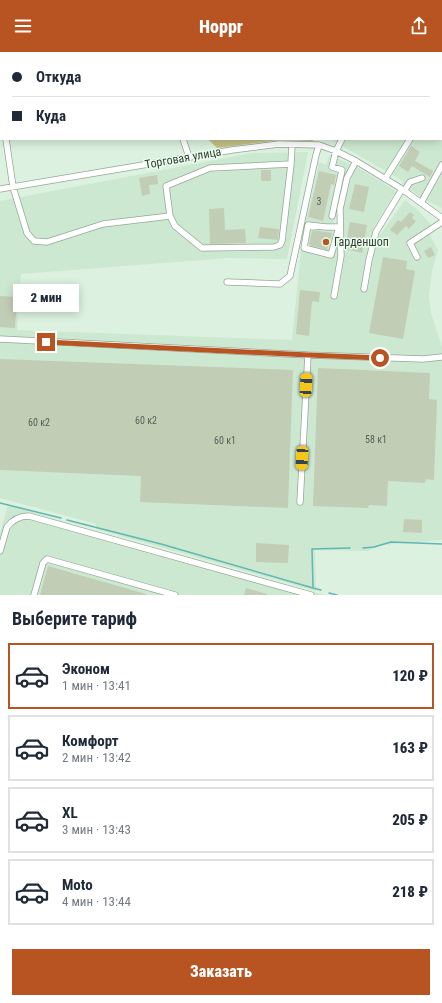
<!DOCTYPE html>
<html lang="ru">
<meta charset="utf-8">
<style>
body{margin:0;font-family:"Roboto Condensed",sans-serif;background:#f6f6f7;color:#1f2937;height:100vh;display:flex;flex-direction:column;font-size:15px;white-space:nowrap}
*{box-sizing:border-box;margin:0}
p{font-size:13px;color:#747a83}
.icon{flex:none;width:22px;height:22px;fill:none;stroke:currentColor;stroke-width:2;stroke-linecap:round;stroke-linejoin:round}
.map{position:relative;height:543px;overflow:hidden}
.side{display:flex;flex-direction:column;background:#fff;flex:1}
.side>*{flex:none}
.guide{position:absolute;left:0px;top:0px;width:442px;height:88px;box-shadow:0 2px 10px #0003;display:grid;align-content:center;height:88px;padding:0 12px;background:#fff}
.end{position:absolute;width:18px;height:18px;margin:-9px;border:5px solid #b85421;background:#fff;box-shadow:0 0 0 2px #fff}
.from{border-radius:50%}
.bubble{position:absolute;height:28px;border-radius:0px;background:#fff;box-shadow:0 2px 10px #0003;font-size:13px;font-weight:800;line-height:28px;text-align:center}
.car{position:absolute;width:12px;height:24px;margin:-12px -6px;border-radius:5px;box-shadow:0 0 3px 1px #0007;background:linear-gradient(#f5c518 24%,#345 0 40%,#f5c518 0 76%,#345 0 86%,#f5c518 0)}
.guide b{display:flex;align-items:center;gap:14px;height:38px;font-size:15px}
.guide b+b{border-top:1px solid #e0e1e3}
.guide i{width:10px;height:10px;background:#1f2937}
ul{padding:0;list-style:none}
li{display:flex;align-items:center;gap:12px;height:66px;margin:0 8px 6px;padding:0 4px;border:2px solid #e0e1e3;border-radius:0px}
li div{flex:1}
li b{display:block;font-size:15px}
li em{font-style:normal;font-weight:800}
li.selected{border-color:#b85421}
li>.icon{width:36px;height:36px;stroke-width:1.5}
h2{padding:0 12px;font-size:18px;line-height:48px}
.primary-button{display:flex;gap:8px;margin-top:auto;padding:8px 12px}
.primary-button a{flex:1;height:46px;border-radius:0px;background:#b85421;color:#fff;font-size:16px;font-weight:800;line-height:46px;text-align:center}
header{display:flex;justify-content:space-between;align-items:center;height:52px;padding:0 12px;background:#b85421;color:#fff;font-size:18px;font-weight:800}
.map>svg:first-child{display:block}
.built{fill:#cde8d0}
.green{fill:#c3c286}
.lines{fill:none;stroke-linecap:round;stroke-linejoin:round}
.stream{stroke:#5eb8b3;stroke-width:1.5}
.building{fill:#c2cdb6}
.minor-casing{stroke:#94a896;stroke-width:7}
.minor{stroke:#fff;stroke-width:5.5}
.route{stroke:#b85421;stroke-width:5}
.poi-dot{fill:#b85421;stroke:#eaffec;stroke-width:1.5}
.labels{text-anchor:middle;stroke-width:3;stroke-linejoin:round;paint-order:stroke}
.number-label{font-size:10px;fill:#586156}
.street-label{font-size:12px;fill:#353d36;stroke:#eaffec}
.poi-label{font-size:12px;fill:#353d36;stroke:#eaffec;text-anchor:start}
</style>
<header><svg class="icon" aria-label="menu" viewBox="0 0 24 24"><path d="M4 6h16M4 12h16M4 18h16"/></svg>Hoppr<svg class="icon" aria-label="share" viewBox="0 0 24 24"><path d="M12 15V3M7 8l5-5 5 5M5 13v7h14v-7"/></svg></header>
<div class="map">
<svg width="442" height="543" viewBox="0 0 442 543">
<rect width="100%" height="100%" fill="#dcf1df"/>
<path class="built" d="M 442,2 L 442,156 L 423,147 L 402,131 L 403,129 L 330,87 L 441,87 Z
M 308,100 L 287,207 L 228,206 L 21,222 L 17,278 L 292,288 L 301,199 L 306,168 L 319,110 L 326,113 L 330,103 L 350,112 L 344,124 L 334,171 L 327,173 L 327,177 L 333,179 L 335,182 L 338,204 L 337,209 L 344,209 L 343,157 L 351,127 L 357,115 L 396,139 L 374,175 L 366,209 L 376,186 L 378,186 L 405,148 L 418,158 L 433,175 L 427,178 L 438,198 L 432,219 L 429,244 L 431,261 L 442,295 L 442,488 L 383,493 L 367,499 L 315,498 L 316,539 L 96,477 L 96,472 L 0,446 L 0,149 L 252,101 Z
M 8,453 L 110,483 L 324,543 L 0,543 L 0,481 Z"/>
<path class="green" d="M 208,87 L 314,87 L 313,89 L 280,88 L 217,96 Z"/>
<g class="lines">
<path class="stream" d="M 0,451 L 61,466
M 67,468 L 161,492 L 313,536 L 312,497 L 350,496
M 363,496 L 374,495 L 391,490 L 442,492
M 313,536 L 321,538
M 329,541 L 337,543"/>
</g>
<path class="building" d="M 411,94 L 420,100 L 415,109 L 433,119 L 430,125 L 412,114 L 408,120 L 399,114 Z
M 261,118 L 271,118 L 271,129 L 261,129 Z
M 319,119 L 336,123 L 334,133 L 331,132 L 323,169 L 308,165 Z
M 157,123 L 158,132 L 149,133 L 150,142 L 142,144 L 139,126 Z
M 355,132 L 369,135 L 364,160 L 349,157 Z
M 224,156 L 225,178 L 245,177 L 246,191 L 210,192 L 209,157 Z
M 410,160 L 414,163 L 412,166 L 416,169 L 409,177 L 406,174 L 397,183 L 390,178 L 398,168 L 401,170 Z
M 350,170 L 367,173 L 362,201 L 345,197 Z
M 260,175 L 279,177 L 278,188 L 258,186 Z
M 312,178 L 332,181 L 327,198 L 309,193 Z
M 431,195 L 435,203 L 428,206 L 424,199 Z
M 383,205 L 407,209 L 406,217 L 415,219 L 403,287 L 369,281 Z
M 300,238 L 320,240 L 319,250 L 312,249 L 309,284 L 296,282 Z
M 0,244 L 17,245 L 15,276 L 0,275 Z
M 0,307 L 293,318 L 288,456 L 140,450 L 141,424 L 0,418 Z
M 318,316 L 430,321 L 429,347 L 437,348 L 434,428 L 426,427 L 425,431 L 388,429 L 387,454 L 369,453 L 368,456 L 313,454 Z
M 404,467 L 422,468 L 422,481 L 403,480 Z
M 256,491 L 289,493 L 288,511 L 256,510 Z
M 48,514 L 146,542 L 146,543 L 40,543 Z
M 246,536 L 267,542 L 267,543 L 244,543 Z"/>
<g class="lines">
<defs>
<path id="minor" d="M 7,1 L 12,0
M 185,1 L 185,0
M 0,2 L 1,2
M 0,66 L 1,69
M 6,87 L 13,135 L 27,181 L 34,189 L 47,190 L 103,172 L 170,164
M 183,87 L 189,105
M 291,112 L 210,116 L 166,134 L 170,164 L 175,174 L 202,196 L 274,195 L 280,193 L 282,189 L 291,112 L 292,93
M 385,127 L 410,87
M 0,137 L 232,98 L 279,92 L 319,93 L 336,99 L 356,109 L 402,137 L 442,166
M 404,139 L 410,130 L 422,126
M 421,151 L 442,113
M 332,164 L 342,118 L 332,115 L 336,99 L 342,87
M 308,173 L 326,175 L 339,175 L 331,203 L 304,196 Z
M 417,205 L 410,191 L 442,170
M 227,230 L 280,232 L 290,224 L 316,103 L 319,93
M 364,237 L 369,208 L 376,180 L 402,137
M 334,244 L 341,204 L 340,157 L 347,126 L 356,109
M 0,287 L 308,303 L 423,307 L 442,305
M 300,450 L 308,303
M 0,499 L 7,475 C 13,467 20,464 29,464 L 311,543
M 34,543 L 43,511 L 47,507 L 175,543"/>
</defs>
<use href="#minor" class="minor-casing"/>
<use href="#minor" class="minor"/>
</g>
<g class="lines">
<path class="route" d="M 46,290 L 308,303 L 380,306"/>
</g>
<circle class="poi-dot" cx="326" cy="190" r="4"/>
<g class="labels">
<g class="number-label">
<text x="319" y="153">3</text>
<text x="146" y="372">60 к2</text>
<text x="39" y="374">60 к2</text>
<text x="376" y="391">58 к1</text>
<text x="225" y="392">60 к1</text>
</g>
<g class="street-label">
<text transform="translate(183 106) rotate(-10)" y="4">Торговая улица</text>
</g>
<g class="poi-label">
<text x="334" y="194">Гарденшоп</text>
</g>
</g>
</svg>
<i class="end from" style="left:380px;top:306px"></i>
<i class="end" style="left:46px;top:290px"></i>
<div class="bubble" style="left:13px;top:232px;width:66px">2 мин</div>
<i class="car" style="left:306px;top:333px;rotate:3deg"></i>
<i class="car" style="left:302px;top:406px;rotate:183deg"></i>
<div class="guide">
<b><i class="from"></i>Откуда</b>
<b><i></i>Куда</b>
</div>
</div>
<section class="side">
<h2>Выберите тариф</h2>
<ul>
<li class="selected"><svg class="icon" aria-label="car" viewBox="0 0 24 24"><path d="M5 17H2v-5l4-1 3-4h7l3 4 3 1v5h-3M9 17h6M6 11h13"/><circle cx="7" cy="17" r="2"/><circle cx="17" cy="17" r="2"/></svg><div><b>Эконом</b><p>1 мин · 13:41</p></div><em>120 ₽</em></li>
<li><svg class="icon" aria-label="car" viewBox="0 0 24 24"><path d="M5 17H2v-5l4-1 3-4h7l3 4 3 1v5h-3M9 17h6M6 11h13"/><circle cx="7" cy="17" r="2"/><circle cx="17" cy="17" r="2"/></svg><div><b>Комфорт</b><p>2 мин · 13:42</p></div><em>163 ₽</em></li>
<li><svg class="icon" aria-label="car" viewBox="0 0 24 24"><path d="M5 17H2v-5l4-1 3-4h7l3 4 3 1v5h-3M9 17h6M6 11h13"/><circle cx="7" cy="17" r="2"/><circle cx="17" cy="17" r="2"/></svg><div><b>XL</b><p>3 мин · 13:43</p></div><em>205 ₽</em></li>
<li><svg class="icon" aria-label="car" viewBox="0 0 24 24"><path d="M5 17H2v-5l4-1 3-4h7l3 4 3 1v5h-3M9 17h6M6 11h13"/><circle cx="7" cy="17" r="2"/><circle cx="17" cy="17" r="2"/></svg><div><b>Moto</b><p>4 мин · 13:44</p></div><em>218 ₽</em></li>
</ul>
<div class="primary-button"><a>Заказать</a></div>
</section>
